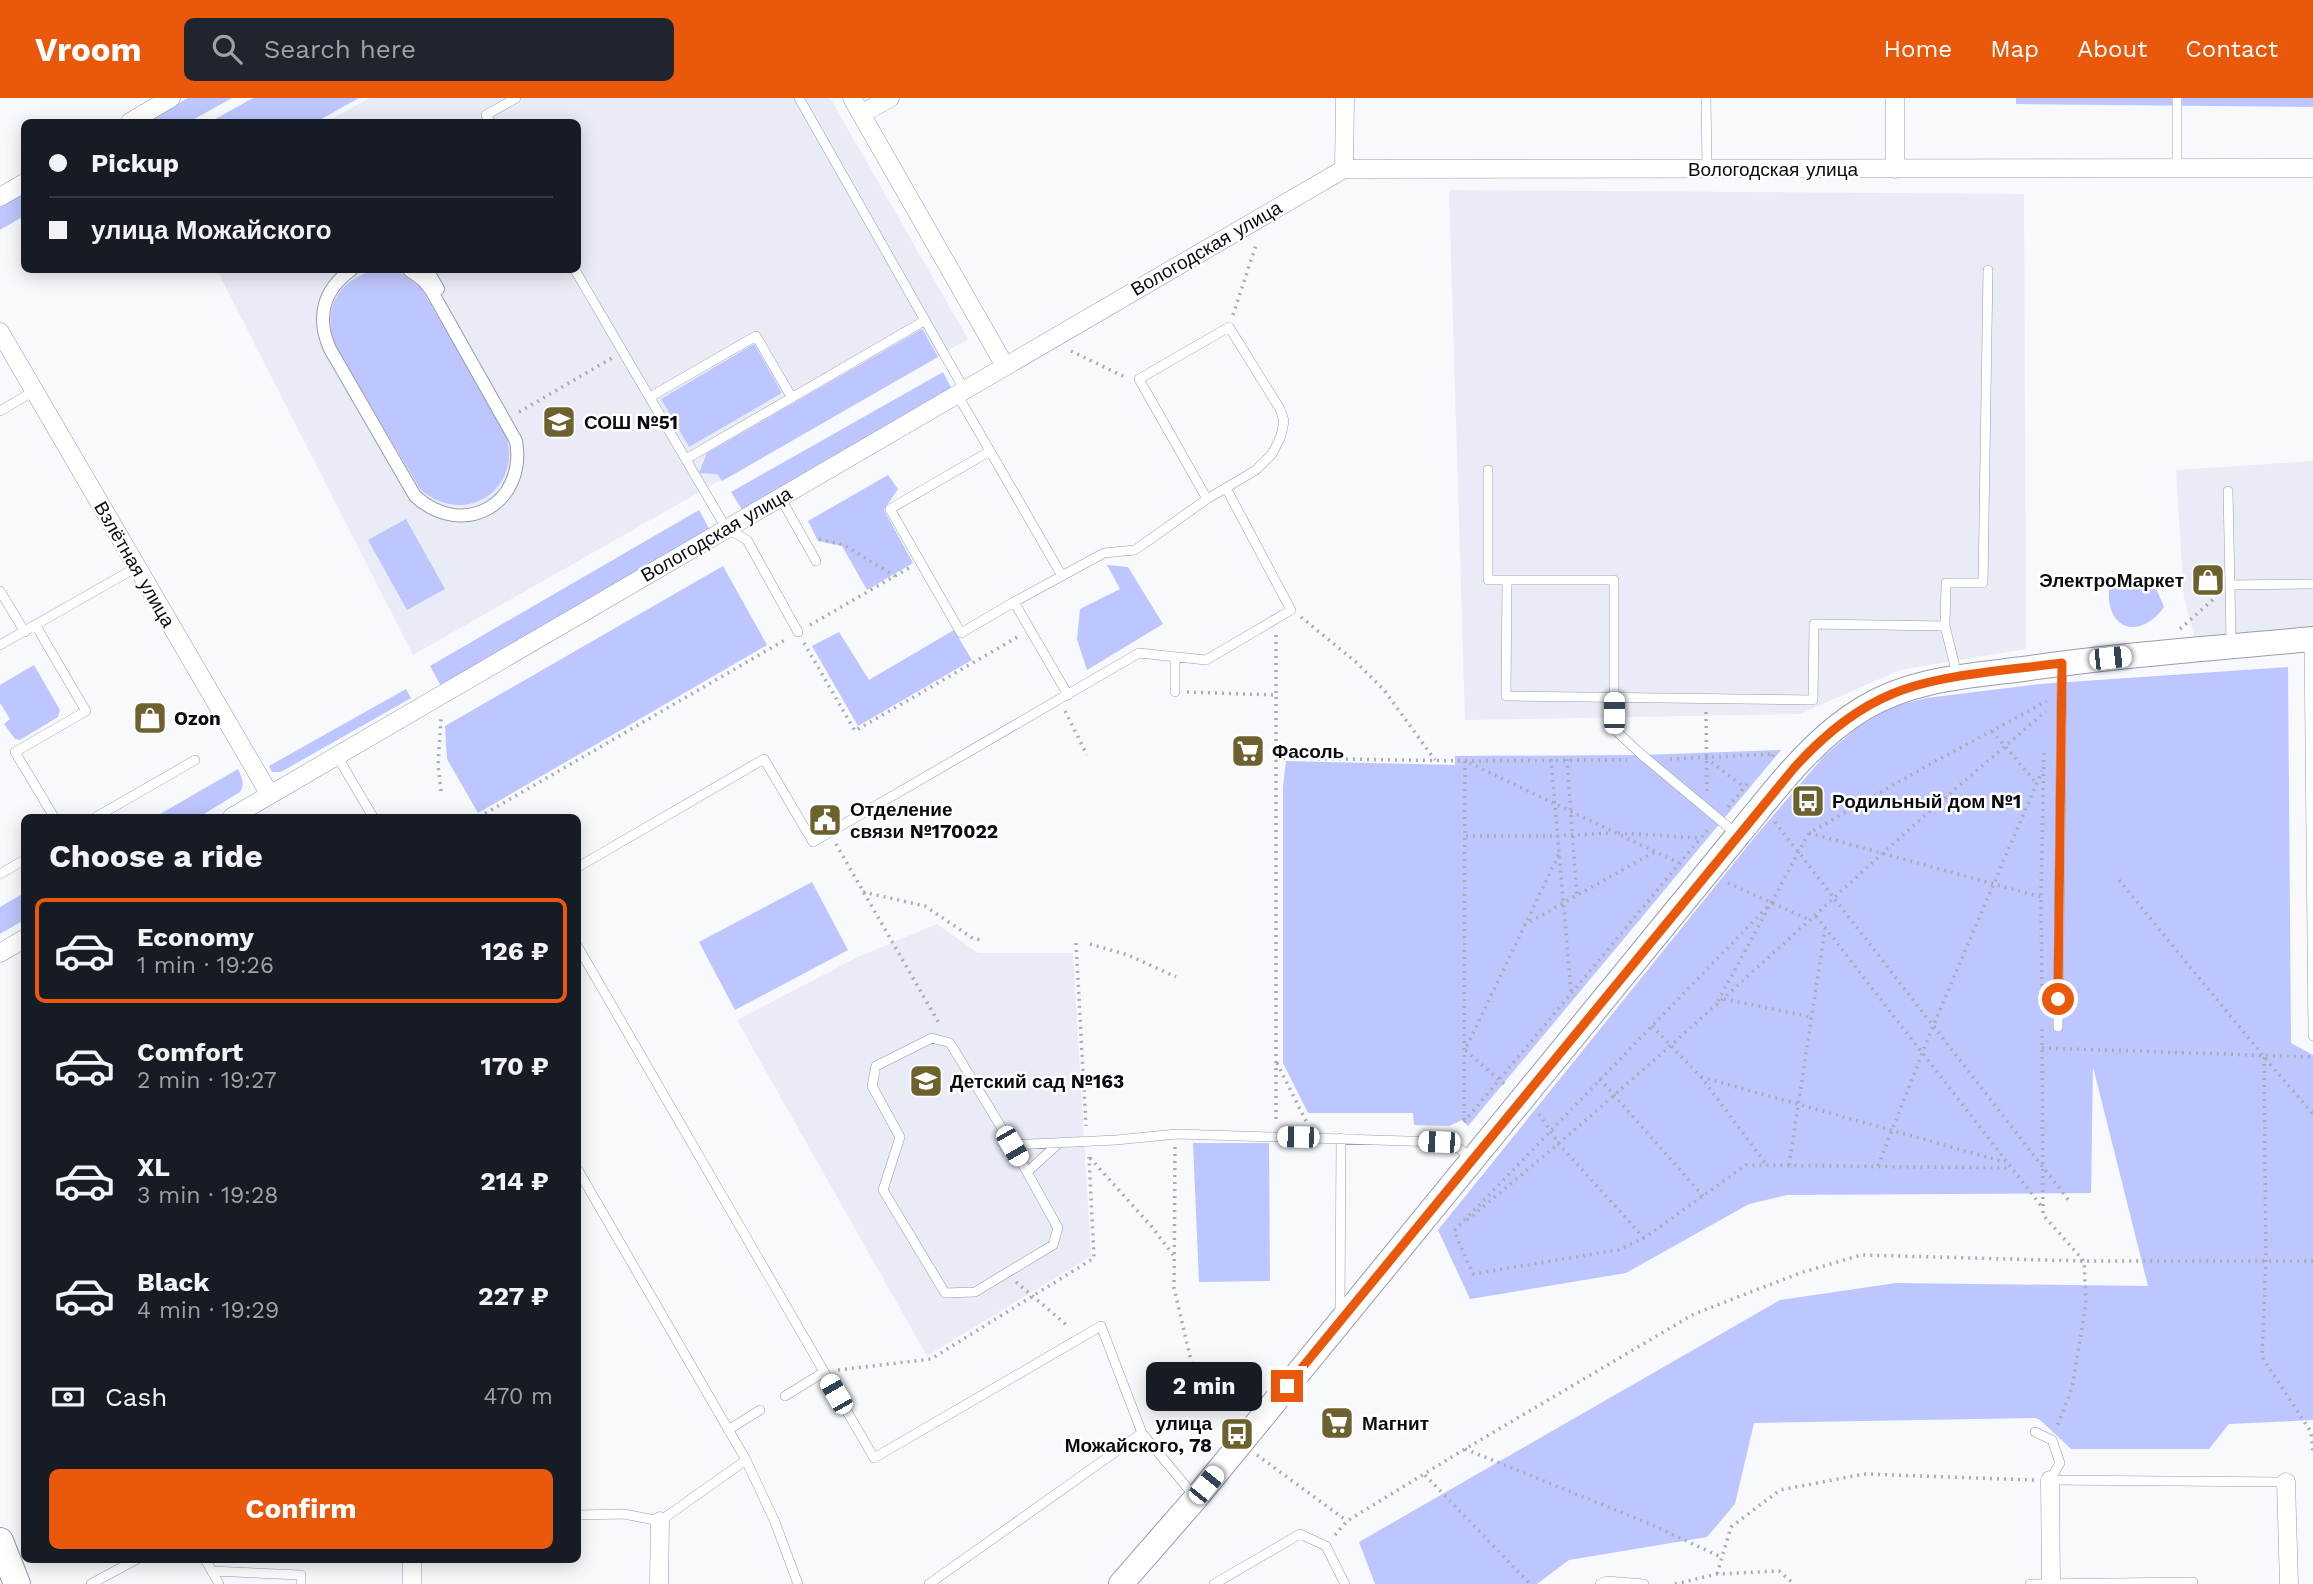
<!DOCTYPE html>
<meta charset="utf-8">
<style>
body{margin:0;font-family:"Work Sans",sans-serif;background:#20242c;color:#f1f3f6;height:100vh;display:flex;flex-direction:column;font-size:26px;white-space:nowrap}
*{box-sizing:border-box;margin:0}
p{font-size:23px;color:#9ea1a6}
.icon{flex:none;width:38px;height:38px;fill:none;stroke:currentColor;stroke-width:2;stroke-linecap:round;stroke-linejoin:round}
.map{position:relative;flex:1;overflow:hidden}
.drawer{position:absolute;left:21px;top:716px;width:560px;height:749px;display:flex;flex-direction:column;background:#171b24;border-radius:10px;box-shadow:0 4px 18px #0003}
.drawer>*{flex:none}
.hud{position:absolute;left:21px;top:21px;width:560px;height:154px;border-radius:10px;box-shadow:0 4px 18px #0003;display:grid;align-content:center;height:154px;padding:0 28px;background:#171b24}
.end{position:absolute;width:32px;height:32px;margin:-16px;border:9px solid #ea580c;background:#fff;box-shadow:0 0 0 4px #fff}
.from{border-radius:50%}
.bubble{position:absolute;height:49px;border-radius:10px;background:#171b24;box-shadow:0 4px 18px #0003;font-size:23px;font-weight:700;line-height:49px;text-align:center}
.car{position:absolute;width:21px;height:42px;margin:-21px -10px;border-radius:9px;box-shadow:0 0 5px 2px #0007;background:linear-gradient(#fff 24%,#345 0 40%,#fff 0 76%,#345 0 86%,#fff 0)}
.hud b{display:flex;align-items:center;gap:24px;height:66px;font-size:26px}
.hud b+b{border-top:2px solid #363941}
.hud i{width:18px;height:18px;background:#f1f3f6}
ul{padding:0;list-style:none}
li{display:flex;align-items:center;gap:21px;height:105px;margin:0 14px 10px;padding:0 14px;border:4px solid transparent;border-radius:10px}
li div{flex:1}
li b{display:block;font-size:26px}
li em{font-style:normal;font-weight:700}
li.active{border-color:#ea580c}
li>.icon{width:63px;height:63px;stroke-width:1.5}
h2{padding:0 28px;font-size:32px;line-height:84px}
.pay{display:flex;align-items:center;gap:18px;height:77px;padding:0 28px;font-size:26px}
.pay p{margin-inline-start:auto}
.cta{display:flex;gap:14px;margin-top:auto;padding:14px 28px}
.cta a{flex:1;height:80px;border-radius:10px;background:#ea580c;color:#fff;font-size:28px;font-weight:700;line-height:80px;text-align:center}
header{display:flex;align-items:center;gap:42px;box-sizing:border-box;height:98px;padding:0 35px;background:#ea580c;color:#fff}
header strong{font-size:33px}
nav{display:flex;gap:38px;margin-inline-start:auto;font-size:24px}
.search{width:490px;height:63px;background:#20242c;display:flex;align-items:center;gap:18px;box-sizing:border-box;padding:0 24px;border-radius:10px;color:#9ea1a6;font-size:26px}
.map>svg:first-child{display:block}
.built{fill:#e9ebf6}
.green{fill:#bdc6fe}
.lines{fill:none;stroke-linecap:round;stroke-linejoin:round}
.service-casing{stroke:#979bae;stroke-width:10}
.pedestrian-casing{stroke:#979bae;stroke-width:14}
.minor-casing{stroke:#979bae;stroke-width:19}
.secondary-casing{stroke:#979bae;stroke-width:26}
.primary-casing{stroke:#979bae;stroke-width:28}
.path{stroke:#abacb1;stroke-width:3.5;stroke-dasharray:2 5;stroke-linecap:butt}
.service{stroke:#fff;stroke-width:9}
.pedestrian{stroke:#fff;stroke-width:12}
.minor{stroke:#fff;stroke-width:18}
.secondary{stroke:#fff;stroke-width:24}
.primary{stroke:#fff;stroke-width:26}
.route{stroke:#ea580c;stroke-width:9}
.labels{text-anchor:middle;stroke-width:5;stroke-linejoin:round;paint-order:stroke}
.street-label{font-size:19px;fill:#0a0b12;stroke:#fff}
.poi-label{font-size:19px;font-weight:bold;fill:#0a0b12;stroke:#fff;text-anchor:start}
</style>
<header>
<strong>Vroom</strong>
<div class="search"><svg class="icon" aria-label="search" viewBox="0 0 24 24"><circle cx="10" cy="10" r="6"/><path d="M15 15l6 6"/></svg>Search here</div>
<nav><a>Home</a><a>Map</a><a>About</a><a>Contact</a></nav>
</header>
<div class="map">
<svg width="2313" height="1486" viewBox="0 0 2313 1486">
<rect width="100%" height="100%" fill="#f8f9fd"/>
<path class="built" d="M 369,0 L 830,0 L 968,241 L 413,557 L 217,172 L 578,172 L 578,24 L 326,24 Z
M 1449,92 L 2024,96 L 2026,551 L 1900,572 L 1800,616 L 1465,622 Z
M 2313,363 L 2313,530 L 2196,545 L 2184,500 L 2176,372 Z
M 937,826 L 978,855 L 1073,855 L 1091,1158 L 927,1258 L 737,922 L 858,859 Z"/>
<path class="green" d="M 188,0 L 232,0 L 189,24 L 146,24 Z
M 253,0 L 359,0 L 316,24 L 210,24 Z
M 2016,0 L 2313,0 L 2313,9 L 2016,6 Z
M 24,95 L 24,118 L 0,132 L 0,109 Z
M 376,172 L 401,175 L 421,190 L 504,331 C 527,388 467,432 420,391 L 336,249 C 321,212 337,182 376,172 Z
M 922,231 L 938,259 L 722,383 L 717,376 L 699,375 L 707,355 Z
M 754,246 L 782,295 L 689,349 L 661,301 Z
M 943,274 L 954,295 L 744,415 L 731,394 Z
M 888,377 L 898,391 L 884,412 L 913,465 L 867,492 L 842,448 L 818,443 L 808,423 Z
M 699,412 L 711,434 L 442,590 L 430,568 Z
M 406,421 L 445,491 L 407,512 L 368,442 Z
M 1107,467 L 1128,469 L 1163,526 L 1087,572 L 1077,541 L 1080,511 L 1120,491 Z
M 723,468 L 767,547 L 478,715 L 447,661 L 445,628 Z
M 2140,480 L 2155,488 L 2164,509 C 2141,542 2106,533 2109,491 C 2117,484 2130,484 2140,480 Z
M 954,532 L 972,562 L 858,628 L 812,548 L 839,534 L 869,582 Z
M 34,567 L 60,612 L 58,619 L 20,642 L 15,641 L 4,626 L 10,621 L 0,605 L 0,587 Z
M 2288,569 L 2291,945 L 2313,957 L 2313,1322 L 2229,1326 L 2209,1351 L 2071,1351 L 2040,1322 L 2035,1320 L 1754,1325 L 1735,1406 L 1707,1439 L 1569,1462 L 1537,1486 L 1375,1486 L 1359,1444 L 1780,1202 L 1896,1185 L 2148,1188 L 2093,969 L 2091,1095 L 1787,1097 L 1749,1106 L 1626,1175 L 1470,1201 L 1438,1132 L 1759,734 L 1824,658 L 1857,630 L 1891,609 L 1926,600 L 2040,586 Z
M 406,591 L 411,600 L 281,674 L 272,674 L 269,668 Z
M 1781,652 L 1468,1028 L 1462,1022 L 1449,1028 L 1414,1027 L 1413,1015 L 1308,1015 L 1283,965 L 1283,689 L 1286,663 L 1455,667 L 1455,658 L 1642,657 Z
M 238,671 C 242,679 245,686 240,694 L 199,719 L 155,719 Z
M 812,784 L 848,852 L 735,912 L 699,844 Z
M 24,795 L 24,822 L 0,836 L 0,809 Z
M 1193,1045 L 1269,1045 L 1270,1183 L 1199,1184 Z"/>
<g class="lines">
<defs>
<path id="service" d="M 799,0 L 964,291
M 1706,0 L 1707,71
M 490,24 L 486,17 L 516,0
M 2177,70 L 2177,0
M 575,172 L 726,430 L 747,442 L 798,534
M 957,296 L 1061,476
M 650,299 L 756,238 L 792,300
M 0,313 L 34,293
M 990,353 L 890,411 L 961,535 L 1014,504
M 686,361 L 924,223
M 1488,372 L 1488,482 L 1614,482 L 1614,631 L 1642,657 L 1738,737
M 2228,393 L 2230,487
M 780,399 L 816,463
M 1507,482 L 1506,598 L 1813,602 L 1814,526 L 1945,528 L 1946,485 L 1983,485 L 1988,172
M 0,493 L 25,534
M 36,528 L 86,613 L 15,654 L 54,719
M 1945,528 L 1957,577
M 2309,543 L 2313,938
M 2231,546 L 2230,487 L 2313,486
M 0,547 L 137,469
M 1175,594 L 1175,559
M 1068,597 L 1014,504 L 1104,455 L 1135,452 L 1207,401 L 1256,372 L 1272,356 L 1281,338 L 1284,323 L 1280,311 L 1229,229 L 1139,281 L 1207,401
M 337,658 L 373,719
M 96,719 L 195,662
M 578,769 L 764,661 L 813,744 L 1139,555 L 1206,562 L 1291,512 L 1226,390
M 0,776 L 24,762
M 578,849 L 874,1360 L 1101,1228 L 1142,1335 L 1195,1399
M 2058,929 L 2062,567
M 1059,1045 L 1027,1074 L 1058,1130 L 1053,1147 L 975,1194 L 945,1195 L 883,1092 L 900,1039 L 872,988 L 876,968 L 932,940 L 950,945 L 1012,1047 L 1116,1042 L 1177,1036 L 1439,1044 L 1454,1047 L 1472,1060
M 1012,1047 L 1027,1074
M 578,1072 L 746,1362
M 1340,1214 L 1341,1040
M 785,1298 L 824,1274
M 728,1332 L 760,1312
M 2035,1334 L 2052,1342 L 2060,1365 L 2050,1382 L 2286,1384
M 578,1417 L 624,1416 L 660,1423 L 746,1362 L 775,1424 L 798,1486
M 205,1461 L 219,1486
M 212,1473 L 301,1477 L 301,1486
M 91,1486 L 137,1461
M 929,1486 L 1142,1335
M 1214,1486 L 1300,1436 L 1326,1448 L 1345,1486
M 1600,1486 L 1607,1483 L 1644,1486
M 2030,1486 L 2193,1484 L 2193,1486"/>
<path id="pedestrian" d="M 351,172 C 323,192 316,220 330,251 L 415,398 C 463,442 527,406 516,343 L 431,192 L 423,182 L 409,172
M 427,172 L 438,191"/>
<path id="minor" d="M 852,0 L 1005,268
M 1895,0 L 1895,71
M 861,16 L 890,0
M 130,24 L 171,0
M 1344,71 L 1345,0
M 0,99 L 24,85
M 0,234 L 270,697
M 232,719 L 1344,71 L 2313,70
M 0,855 L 24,841
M 2050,1382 L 2051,1486
M 2286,1384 L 2289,1486
M 412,1461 L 412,1486
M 659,1486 L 660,1423"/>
<path id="secondary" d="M 1121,1486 L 1196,1400 L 1738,737 C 1776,691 1812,641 1864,610 C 1912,581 1968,578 2023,571 C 2119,557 2216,550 2313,541"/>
<path id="primary" d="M 0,1443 L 17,1486"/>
</defs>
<use href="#service" class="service-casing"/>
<use href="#pedestrian" class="pedestrian-casing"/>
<use href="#minor" class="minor-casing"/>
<use href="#secondary" class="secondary-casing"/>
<use href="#primary" class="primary-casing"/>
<path class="path" d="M 1233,217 L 1257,144
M 1071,253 L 1127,280
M 519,314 L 612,260
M 819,441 L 844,447 L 895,478
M 1301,519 L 1357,565 L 1384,592 L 1435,662
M 810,527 L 909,470
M 2180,531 L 2216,499
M 1276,537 L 1276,597
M 804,545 L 855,633 L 1019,538
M 1187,594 L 1276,597 L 1276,1026
M 1065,613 L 1087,657
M 1706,614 L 1707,694
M 1992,633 L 2037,686
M 1276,660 L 1465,663 L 1627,662
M 1706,660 L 1744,689
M 1551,661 L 1571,894
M 1567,661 L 1577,799
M 1670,661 L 1774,656 L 1772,659
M 441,693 L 438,667 L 441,621
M 1728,709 L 1750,683
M 479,719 L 785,542
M 1775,724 L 2070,1104
M 1618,735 L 1701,740
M 1809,735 L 2041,799
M 1466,738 L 1557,738 L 1610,735
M 836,746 L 940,927
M 2119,782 L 2264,959 L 2313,1016
M 1728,785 L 1810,822
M 863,794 L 925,808 L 974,841 L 983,842
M 1772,804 L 1454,1133 L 1473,1176 L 1618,1152 L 1644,1140 L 1746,1067 L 2011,1070
M 1816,818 L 2042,1109
M 1524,827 L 1656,753
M 1076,845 L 1086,1028
M 1090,846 L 1128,857 L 1176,879
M 2042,888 L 2041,799 L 2044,654
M 1724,901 L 1811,919
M 1718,903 L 1809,735 L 1932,665 L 2047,603
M 1652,928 L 1701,979 L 1766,1066
M 2042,931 L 2043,1117 L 2084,1163 L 2086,1205 L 2072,1290 L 2056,1331
M 2042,950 L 2313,959
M 2264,959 L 2266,1162 L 2262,1259 L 2311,1334 L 2313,1354
M 1277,965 L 1308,1027
M 1701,979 L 2005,1064
M 1600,981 L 1703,1098
M 1504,986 L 1465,952 L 1559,756
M 1539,1016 L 1559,1046 L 1644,1140
M 1464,1022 L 1465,663 L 1679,765
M 1464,1024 L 1709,730
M 1175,1049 L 1174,1190 L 1197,1288 L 1251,1297
M 1090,1060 L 1152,1129 L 1174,1158
M 1789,1067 L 1825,831
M 1878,1068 L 1933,928 L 2042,673
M 1467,1122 C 1610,1005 1745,881 1882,756 C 1935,707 1991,661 2046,613
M 1016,1184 L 1069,1229
M 838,1272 L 931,1261 L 1094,1160 L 1089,1059
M 1465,1351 L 1650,1426 L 1721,1459
M 1257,1357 L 1347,1423
M 1425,1377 L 1530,1486
M 1335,1437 L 1347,1423 L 1465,1351 L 1694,1216 L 1800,1175 L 1861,1157 L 2084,1163 L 2313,1163
M 1717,1476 L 1731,1429 L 1780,1392 L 1864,1376 L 2034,1382
M 1675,1486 L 1717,1476 L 1779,1473 L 1794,1486"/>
<use href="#service" class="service"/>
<use href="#pedestrian" class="pedestrian"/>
<use href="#minor" class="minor"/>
<use href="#secondary" class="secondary"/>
<use href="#primary" class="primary"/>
</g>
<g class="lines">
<path class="route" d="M 1287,1288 L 1794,670 C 1821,640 1853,612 1892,596 C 1938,576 2011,572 2062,565 L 2058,901"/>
</g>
<defs>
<symbol id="school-square" viewBox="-11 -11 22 22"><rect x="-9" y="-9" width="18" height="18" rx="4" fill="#6d622e" stroke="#fff"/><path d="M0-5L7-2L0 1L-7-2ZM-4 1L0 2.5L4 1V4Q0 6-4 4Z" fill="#fff"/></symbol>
<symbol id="shop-square" viewBox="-11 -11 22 22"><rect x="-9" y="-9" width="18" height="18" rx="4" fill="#6d622e" stroke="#fff"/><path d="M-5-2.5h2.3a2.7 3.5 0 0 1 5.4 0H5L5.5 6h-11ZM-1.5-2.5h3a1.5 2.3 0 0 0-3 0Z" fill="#fff"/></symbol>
<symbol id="supermarket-square" viewBox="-11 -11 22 22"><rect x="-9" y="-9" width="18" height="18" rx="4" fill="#6d622e" stroke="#fff"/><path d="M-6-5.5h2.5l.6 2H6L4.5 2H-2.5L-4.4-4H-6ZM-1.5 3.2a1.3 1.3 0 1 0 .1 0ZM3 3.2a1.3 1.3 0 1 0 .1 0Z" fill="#fff"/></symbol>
<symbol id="bus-square" viewBox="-11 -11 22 22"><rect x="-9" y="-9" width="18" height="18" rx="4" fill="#6d622e" stroke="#fff"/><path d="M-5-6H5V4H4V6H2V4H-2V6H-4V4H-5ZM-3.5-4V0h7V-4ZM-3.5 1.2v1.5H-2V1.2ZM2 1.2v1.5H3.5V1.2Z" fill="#fff"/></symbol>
<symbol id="civic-square" viewBox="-11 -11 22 22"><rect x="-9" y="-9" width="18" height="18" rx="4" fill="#6d622e" stroke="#fff"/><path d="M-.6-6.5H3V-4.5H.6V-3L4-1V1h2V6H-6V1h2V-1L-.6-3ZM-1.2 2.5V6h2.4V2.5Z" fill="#fff"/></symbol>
</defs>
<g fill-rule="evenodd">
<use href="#school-square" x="540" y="305" width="38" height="38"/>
<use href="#shop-square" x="2189" y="463" width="38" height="38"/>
<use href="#shop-square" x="131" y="601" width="38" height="38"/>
<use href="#supermarket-square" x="1229" y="634" width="38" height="38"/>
<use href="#bus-square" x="1789" y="684" width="38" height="38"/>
<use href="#civic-square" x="806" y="703" width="38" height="38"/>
<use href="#school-square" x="907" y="964" width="38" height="38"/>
<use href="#supermarket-square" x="1318" y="1306" width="38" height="38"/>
<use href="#bus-square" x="1218" y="1317" width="38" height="38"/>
</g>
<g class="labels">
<g class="street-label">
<text x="1773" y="78">Вологодская улица</text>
<text transform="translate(1206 150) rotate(-30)" y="7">Вологодская улица</text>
<text transform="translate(716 436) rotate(-30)" y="7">Вологодская улица</text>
<text transform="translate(135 466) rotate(60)" y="7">Взлётная улица</text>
</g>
<g class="poi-label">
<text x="584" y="331">СОШ №51</text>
<text x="2184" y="489" text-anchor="end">ЭлектроМаркет</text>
<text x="174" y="627">Ozon</text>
<text x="1272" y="660">Фасоль</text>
<text x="1832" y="710">Родильный дом №1</text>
<text x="850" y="718">Отделение<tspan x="850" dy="22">связи №170022</tspan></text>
<text x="950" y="990">Детский сад №163</text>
<text x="1212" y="1332" text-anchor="end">улица<tspan x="1212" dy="22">Можайского, 78</tspan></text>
<text x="1362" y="1332">Магнит</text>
</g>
</g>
</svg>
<i class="end from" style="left:2058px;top:901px"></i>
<i class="end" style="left:1287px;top:1288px"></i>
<div class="bubble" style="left:1146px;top:1264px;width:116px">2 min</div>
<i class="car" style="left:2110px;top:560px;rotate:84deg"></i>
<i class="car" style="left:1614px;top:615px;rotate:0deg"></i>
<i class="car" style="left:1298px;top:1039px;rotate:271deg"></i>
<i class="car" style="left:1439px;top:1044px;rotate:272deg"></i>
<i class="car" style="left:1012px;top:1048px;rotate:150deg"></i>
<i class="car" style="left:836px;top:1296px;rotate:330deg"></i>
<i class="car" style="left:1206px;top:1387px;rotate:39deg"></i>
<div class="hud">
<b><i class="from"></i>Pickup</b>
<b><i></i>улица Можайского</b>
</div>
<section class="drawer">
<h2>Choose a ride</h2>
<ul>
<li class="active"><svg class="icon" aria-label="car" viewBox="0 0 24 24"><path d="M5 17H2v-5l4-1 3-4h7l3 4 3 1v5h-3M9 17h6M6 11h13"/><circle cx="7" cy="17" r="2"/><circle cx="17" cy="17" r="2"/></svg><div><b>Economy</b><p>1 min · 19:26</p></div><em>126 ₽</em></li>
<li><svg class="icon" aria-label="car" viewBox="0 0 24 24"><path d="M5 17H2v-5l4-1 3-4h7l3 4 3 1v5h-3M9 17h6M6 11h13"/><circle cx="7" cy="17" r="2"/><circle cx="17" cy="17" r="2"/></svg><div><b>Comfort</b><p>2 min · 19:27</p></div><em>170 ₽</em></li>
<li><svg class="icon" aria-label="car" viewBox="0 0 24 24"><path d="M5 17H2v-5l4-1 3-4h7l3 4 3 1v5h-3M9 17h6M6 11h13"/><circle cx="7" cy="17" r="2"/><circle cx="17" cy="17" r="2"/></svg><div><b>XL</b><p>3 min · 19:28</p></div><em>214 ₽</em></li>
<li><svg class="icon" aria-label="car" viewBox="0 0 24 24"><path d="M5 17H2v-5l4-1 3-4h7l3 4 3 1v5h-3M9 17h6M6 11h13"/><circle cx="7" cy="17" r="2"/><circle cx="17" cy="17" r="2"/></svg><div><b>Black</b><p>4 min · 19:29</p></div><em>227 ₽</em></li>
</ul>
<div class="pay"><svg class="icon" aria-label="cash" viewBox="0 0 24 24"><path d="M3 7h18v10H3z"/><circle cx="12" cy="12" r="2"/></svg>Cash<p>470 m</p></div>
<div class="cta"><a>Confirm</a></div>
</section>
</div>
